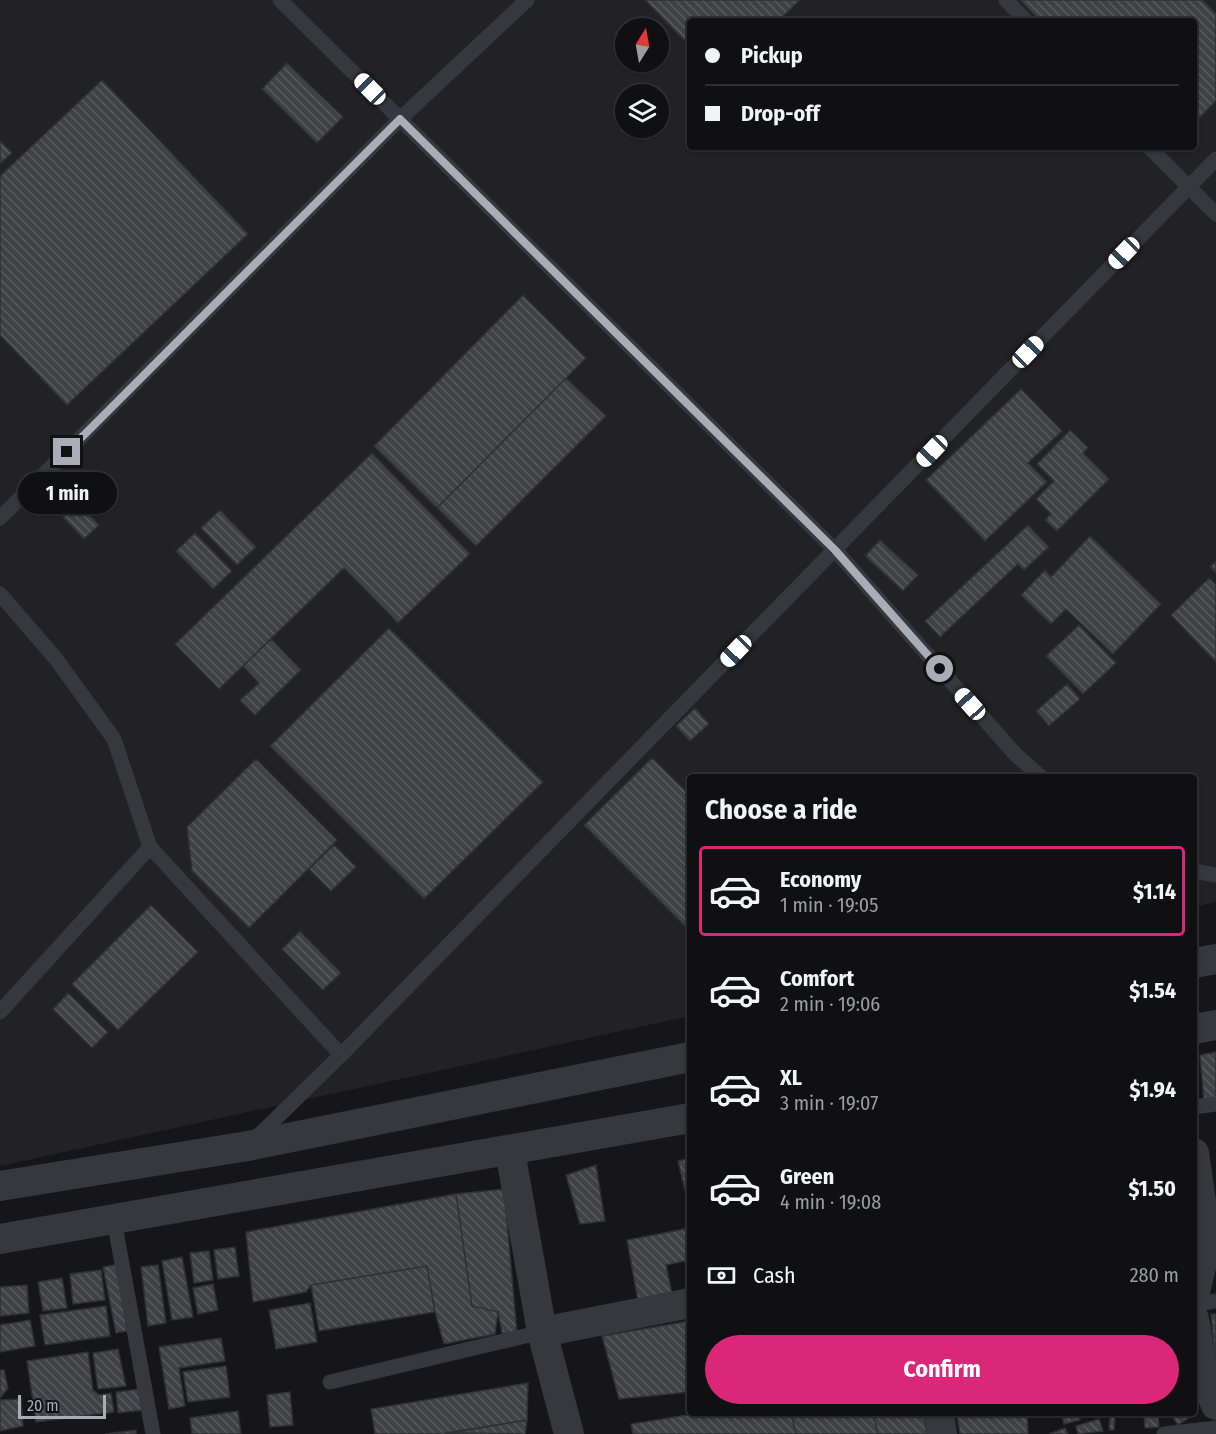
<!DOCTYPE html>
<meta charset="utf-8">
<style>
body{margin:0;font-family:"Fira Sans Condensed",sans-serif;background:#19191b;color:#f1f3f6;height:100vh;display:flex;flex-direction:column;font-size:22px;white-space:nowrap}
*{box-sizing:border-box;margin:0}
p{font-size:20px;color:#9c9d9f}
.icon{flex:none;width:33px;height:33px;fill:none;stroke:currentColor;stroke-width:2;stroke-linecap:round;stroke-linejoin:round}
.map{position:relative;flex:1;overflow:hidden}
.panel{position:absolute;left:687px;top:774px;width:510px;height:642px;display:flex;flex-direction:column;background:#101012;border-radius:6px;box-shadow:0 2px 4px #0004,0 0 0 2px #303032}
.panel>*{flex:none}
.banner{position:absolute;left:687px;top:18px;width:510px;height:132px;border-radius:6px;box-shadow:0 2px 4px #0004,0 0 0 2px #303032;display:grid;align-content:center;height:132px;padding:0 18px;background:#101012}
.needle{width:39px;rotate:11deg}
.controls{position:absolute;left:615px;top:18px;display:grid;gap:12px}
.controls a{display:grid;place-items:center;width:54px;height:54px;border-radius:50%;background:#101012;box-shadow:0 2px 4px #0004,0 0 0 2px #303032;font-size:30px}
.scale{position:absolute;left:18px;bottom:15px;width:88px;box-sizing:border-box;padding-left:6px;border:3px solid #a8adb8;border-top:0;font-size:16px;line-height:21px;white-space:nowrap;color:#a8adb8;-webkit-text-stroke:4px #111113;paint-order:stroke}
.end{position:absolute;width:27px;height:27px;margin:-14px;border:8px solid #a8adb8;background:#111;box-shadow:0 0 0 3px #111}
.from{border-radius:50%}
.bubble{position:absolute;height:42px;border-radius:21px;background:#101012;box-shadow:0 2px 4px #0004,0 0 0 2px #303032;font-size:20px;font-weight:700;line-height:42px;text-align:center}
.car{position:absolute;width:18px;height:36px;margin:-18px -9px;border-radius:8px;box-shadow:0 0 4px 2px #0007;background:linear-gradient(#fff 24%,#345 0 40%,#fff 0 76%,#345 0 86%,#fff 0)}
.banner b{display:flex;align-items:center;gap:21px;height:57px;font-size:22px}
.banner b+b{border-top:2px solid #303032}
.banner i{width:15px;height:15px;background:#f1f3f6}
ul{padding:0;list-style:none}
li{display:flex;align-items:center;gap:18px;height:90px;margin:0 12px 9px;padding:0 6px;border:3px solid transparent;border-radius:6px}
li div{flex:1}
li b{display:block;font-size:22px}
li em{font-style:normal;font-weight:700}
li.active{border-color:#db2777}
li>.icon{width:54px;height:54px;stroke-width:1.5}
h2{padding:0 18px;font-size:27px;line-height:72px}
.pay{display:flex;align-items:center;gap:15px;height:66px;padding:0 18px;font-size:22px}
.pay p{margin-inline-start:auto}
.button{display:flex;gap:12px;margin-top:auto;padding:12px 18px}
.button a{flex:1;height:69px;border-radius:36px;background:#db2777;color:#fff;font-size:24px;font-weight:700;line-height:69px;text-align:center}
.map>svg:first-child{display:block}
.built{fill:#222225;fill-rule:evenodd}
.building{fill:url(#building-back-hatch);stroke:#303034;stroke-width:1.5}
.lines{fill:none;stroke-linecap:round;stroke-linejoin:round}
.service{stroke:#37383d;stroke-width:15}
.minor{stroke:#37383d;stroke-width:30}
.route{stroke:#a8adb8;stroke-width:8}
</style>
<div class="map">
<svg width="1216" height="1434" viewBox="0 0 1216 1434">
<defs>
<pattern id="building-back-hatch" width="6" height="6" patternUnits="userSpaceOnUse" patternTransform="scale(1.5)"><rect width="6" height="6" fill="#404145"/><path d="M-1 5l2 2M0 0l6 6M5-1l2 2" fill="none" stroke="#595a5e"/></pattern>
</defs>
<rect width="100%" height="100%" fill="#161618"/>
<path class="built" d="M 0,0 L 1216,0 L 1216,902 L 1194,907 L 1194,777 L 690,777 L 690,1016 L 0,1166 ZM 690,21 L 1194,21 L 1194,147 L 690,147 ZM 626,28 L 658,28 L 658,62 L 626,62 ZM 626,94 L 658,94 L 658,128 L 626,128 Z"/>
<path class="building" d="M 645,0 L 800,0 L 778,21 L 690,21 L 690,46 Z
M 1020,0 L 1202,0 L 1216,14 L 1216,101 L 1194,123 L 1194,21 L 1041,21 Z
M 287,63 L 343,117 L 317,143 L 262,89 Z
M 102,80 L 248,234 L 67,405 L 0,335 L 0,176 Z
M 0,141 L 12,153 L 0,164 Z
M 523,295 L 586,358 L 437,508 L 374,446 Z
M 566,378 L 606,416 L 476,546 L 437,508 Z
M 1021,389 L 1062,431 L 1028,463 L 1047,482 L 985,541 L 926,480 Z
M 1070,430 L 1088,448 L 1083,453 L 1109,479 L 1057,531 L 1045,520 L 1051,514 L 1036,499 L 1054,481 L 1037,464 Z
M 372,453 L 470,554 L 398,623 L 344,568 L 219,689 L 175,644 Z
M 77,503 L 99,525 L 84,539 L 63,517 Z
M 220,510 L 256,547 L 237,565 L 201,528 Z
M 1028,525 L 1049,547 L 1024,570 L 1018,564 L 940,637 L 925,621 Z
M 195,533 L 232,571 L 213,589 L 176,551 Z
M 1090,536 L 1161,604 L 1113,654 L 1066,609 L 1051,624 L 1021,595 L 1045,570 L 1051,577 Z
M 880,540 L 918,575 L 903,591 L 865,556 Z
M 1216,561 L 1216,573 L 1210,567 Z
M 1209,578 L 1216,585 L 1216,662 L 1171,615 Z
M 1079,625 L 1116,663 L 1083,694 L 1046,656 Z
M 389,628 L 543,782 L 424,899 L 270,746 Z
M 271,639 L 301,670 L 255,715 L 240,700 L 259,683 L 243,666 Z
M 1067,684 L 1080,699 L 1049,726 L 1036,711 Z
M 695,708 L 709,724 L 690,741 L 676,726 Z
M 652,758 L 690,795 L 690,931 L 584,825 Z
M 256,759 L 337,840 L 249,928 L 192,871 L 187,827 Z
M 334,845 L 356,867 L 331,891 L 309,869 Z
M 151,905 L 198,952 L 118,1030 L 72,984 Z
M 300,931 L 341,973 L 323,990 L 282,949 Z
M 68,993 L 108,1032 L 92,1048 L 53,1009 Z
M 1216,1052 L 1216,1100 L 1204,1102 L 1200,1055 Z
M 690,1158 L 690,1198 L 687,1199 L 678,1161 Z
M 596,1165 L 605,1221 L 580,1224 L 566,1175 Z
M 504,1189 L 517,1333 L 502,1333 L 498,1312 L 472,1306 L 456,1194 Z
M 456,1194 L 472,1306 L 498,1312 L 495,1334 L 444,1344 L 435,1312 L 427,1266 L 311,1285 L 306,1292 L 253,1302 L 246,1232 Z
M 690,1228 L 690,1260 L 666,1265 L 672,1294 L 638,1301 L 627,1240 Z
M 235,1247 L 239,1276 L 218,1279 L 214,1250 Z
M 209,1251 L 213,1280 L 194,1283 L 190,1253 Z
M 182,1257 L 193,1317 L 172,1320 L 162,1261 Z
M 120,1264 L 133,1330 L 116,1333 L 103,1267 Z
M 158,1265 L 166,1323 L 148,1326 L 141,1267 Z
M 427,1266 L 435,1312 L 319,1331 L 311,1285 Z
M 101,1270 L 105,1300 L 73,1304 L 70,1274 Z
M 62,1278 L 67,1308 L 43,1311 L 38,1282 Z
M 213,1284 L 218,1310 L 198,1314 L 193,1288 Z
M 27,1285 L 29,1313 L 0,1316 L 0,1287 Z
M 310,1303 L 317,1342 L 276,1349 L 269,1310 Z
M 106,1306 L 110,1336 L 45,1345 L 40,1315 Z
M 1211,1314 L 1216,1314 L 1216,1360 L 1215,1360 Z
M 30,1320 L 35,1346 L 0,1352 L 0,1325 Z
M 690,1321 L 690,1392 L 619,1399 L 602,1336 Z
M 221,1338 L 225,1361 L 179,1368 L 185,1406 L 169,1409 L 159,1347 Z
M 118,1349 L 126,1386 L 98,1389 L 93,1353 Z
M 88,1352 L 93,1390 L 99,1395 L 111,1393 L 114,1412 L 36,1422 L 27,1361 Z
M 226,1366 L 230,1397 L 188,1402 L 183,1372 Z
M 0,1370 L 4,1370 L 8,1388 L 0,1398 Z
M 528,1383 L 527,1420 L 445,1434 L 375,1434 L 371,1409 Z
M 140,1389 L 143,1410 L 118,1413 L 116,1392 Z
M 290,1392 L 293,1425 L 270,1427 L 267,1395 Z
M 21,1399 L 23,1426 L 0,1431 L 0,1400 Z
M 238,1411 L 241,1434 L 192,1434 L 190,1418 Z
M 700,1413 L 791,1413 L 796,1434 L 633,1434 L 631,1424 Z
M 791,1413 L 873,1413 L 878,1434 L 796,1434 Z
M 873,1413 L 923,1413 L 927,1434 L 878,1434 Z
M 983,1413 L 1027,1413 L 1028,1434 L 960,1434 L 957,1416 Z
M 1061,1413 L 1077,1413 L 1080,1420 L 1064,1424 Z
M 1144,1413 L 1158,1413 L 1159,1427 L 1145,1428 Z
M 1170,1413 L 1190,1413 L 1192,1416 L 1178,1425 Z
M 1110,1416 L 1115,1416 L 1114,1430 L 1109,1430 Z
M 1099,1419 L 1103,1431 L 1078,1434 L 1076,1426 Z
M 527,1420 L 525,1434 L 445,1433 Z
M 1065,1428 L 1068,1434 L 1049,1434 Z
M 136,1430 L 136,1434 L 105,1434 Z"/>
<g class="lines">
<path class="service" d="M 280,0 L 835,550 L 1016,755 L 1041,777
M 1006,0 L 1026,21
M 1149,147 L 1216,214
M 0,518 L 400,119 L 527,0
M 0,594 L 56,659 L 114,739 L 150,847 L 341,1055
M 1194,871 L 1216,875
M 0,1012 L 150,847
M 1194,1107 L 1216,1104
M 254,1140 L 341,1055 L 1216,159
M 114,1220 L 153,1434
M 1194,1305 L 1216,1301
M 330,1382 L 542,1332
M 1164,1434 L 1216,1428"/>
<path class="minor" d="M 1194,963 L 1216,959
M 1194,1029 L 1216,1025
M 510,1151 L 542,1332 L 569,1434
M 1194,1153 L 1207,1242 L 1194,1296
M 0,1186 L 248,1146 L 690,1057
M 0,1239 L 690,1118
M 1194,1319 L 1203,1373 L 1216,1405
M 542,1332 L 690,1303
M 939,1413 L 942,1434"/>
</g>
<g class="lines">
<path class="route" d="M 67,452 L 400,119 L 835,550 L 940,669"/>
</g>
</svg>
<div class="controls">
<a><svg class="needle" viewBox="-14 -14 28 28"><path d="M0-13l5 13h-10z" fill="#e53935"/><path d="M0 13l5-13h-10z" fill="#9c9d9f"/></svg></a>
<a><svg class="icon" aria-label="layers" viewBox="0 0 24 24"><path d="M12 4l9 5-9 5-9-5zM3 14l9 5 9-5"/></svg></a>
</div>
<div class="scale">20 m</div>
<i class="end from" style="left:940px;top:669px"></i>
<i class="end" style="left:67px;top:452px"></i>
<div class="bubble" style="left:18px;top:472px;width:99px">1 min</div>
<i class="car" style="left:370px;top:89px;rotate:315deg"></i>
<i class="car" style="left:1124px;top:253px;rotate:224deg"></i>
<i class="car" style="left:1028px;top:352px;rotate:44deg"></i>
<i class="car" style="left:932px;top:451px;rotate:224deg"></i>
<i class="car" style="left:736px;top:651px;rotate:224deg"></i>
<i class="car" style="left:970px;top:704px;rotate:318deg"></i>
<div class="banner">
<b><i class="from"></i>Pickup</b>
<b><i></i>Drop-off</b>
</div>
<section class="panel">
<h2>Choose a ride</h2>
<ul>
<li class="active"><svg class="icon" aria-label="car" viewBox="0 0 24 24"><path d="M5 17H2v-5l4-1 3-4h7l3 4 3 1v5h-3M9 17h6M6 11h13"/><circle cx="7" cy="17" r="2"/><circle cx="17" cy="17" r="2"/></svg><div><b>Economy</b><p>1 min · 19:05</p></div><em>$1.14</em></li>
<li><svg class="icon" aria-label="car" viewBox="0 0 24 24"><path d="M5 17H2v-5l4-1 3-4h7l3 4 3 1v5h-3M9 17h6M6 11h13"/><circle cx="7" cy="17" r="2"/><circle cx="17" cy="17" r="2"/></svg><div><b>Comfort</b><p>2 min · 19:06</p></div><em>$1.54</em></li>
<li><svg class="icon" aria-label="car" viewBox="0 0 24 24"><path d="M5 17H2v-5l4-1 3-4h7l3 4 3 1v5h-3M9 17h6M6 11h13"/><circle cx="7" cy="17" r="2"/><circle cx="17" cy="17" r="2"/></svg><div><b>XL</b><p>3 min · 19:07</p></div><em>$1.94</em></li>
<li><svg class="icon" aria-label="car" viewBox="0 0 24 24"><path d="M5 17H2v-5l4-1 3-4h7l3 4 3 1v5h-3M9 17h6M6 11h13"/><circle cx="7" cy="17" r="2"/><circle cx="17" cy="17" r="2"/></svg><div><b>Green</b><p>4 min · 19:08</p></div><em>$1.50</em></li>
</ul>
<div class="pay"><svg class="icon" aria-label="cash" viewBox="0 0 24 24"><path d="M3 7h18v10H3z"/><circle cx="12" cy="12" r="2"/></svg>Cash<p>280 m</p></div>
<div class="button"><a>Confirm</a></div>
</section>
</div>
